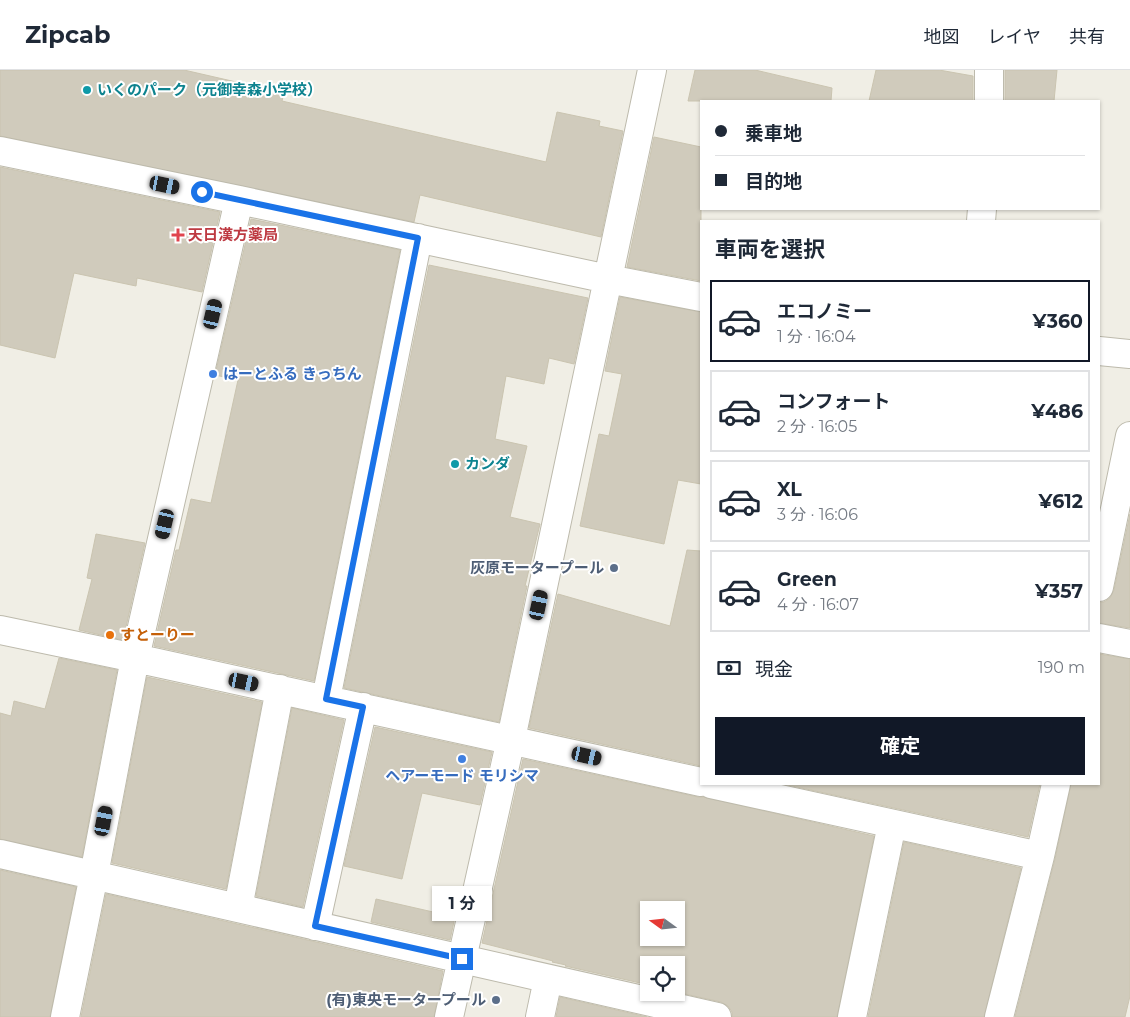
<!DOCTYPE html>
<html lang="ja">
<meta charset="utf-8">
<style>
body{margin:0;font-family:Montserrat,"Noto Sans JP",sans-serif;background:#f6f6f7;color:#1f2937;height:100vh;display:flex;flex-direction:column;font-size:19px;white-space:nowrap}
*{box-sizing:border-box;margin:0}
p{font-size:16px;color:#747a83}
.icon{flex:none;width:28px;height:28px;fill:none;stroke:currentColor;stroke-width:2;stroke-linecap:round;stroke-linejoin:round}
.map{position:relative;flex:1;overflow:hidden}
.drawer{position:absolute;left:700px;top:150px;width:400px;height:565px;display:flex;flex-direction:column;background:#fff;border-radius:0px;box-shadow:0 1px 4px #0004}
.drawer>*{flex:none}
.banner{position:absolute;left:700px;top:30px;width:400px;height:110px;border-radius:0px;box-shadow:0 1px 4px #0004;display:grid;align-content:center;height:110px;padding:0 15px;background:#fff}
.needle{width:32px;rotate:285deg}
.buttons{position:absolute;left:640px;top:831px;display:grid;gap:10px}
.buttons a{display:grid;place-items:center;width:45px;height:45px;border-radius:0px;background:#fff;box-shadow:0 1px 4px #0004;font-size:25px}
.end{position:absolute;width:22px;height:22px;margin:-11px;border:6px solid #1a73e8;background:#fff;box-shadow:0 0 0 2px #fff}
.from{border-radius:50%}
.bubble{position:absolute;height:35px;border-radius:0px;background:#fff;box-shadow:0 1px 4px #0004;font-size:16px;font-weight:700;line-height:35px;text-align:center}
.car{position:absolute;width:15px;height:30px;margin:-15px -8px;border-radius:6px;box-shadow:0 0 4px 1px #0007;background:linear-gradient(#222 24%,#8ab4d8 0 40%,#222 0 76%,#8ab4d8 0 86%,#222 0)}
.banner b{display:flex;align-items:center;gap:18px;height:48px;font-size:19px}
.banner b+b{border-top:1px solid #e0e1e3}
.banner i{width:12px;height:12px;background:#1f2937}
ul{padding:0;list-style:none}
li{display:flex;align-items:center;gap:15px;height:82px;margin:0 10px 8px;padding:0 5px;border:2px solid #e0e1e3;border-radius:0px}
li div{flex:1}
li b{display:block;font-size:19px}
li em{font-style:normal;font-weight:700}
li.selected{border-color:#111827}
li>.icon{width:45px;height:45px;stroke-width:1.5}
h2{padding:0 15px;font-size:22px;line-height:60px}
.pay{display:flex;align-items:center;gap:12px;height:55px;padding:0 15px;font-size:19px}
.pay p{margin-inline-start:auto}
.action{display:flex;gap:10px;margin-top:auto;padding:10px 15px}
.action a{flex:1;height:58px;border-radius:0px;background:#111827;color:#fff;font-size:20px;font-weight:700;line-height:58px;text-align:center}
header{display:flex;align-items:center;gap:30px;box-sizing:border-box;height:70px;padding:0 25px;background:#fff;border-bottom:1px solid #e0e1e3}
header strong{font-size:24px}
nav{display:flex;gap:28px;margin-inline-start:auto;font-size:18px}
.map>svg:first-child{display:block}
.building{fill:#d0cbbc;stroke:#cac4b0;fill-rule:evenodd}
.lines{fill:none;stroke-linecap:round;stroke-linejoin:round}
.minor-casing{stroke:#bdbaac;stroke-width:30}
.minor{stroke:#fff;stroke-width:28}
.route{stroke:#1a73e8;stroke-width:6}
.culture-dot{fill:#0f9aa8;stroke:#fff;stroke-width:2}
.health-dot{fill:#e0444e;stroke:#fff;stroke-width:2}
.shop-dot{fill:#3f7fe0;stroke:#fff;stroke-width:2}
.service-dot{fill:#5c6f8a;stroke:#fff;stroke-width:2}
.food-dot{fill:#e8710a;stroke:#fff;stroke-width:2}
.labels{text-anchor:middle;stroke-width:4;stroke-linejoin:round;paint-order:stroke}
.culture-label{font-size:15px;font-weight:bold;fill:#0d838f;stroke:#fff;text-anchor:start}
.health-label{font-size:15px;font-weight:bold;fill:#be3a42;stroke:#fff;text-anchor:start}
.shop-label{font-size:15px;font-weight:bold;fill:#366cbe;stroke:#fff;text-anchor:start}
.service-label{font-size:15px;font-weight:bold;fill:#4e5e75;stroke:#fff;text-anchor:end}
.food-label{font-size:15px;font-weight:bold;fill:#c56008;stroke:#fff;text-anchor:start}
</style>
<header>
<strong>Zipcab</strong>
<nav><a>地図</a><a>レイヤ</a><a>共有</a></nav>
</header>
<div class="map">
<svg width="1130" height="947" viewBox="0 0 1130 947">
<rect width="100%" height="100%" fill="#f0eee5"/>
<path class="building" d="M 0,0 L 184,0 L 284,23 L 282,31 L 546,92 L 557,42 L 600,51 L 599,56 L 623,61 L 601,167 L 420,125 L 414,152 L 0,66 Z
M 695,0 L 755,0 L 832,18 L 831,31 L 688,31 Z
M 876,0 L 939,0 L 973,6 L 973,31 L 869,31 Z
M 1005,0 L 1057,0 L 1054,31 L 1005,31 Z
M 654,67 L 701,77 L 701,211 L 627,197 Z
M 0,97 L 220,142 L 202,222 L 137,208 L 136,216 L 74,203 L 55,288 L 0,275 Z
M 251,149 L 400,180 L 314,611 L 154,576 L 176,480 L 179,480 L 191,429 L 211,433 L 238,310 L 215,305 Z
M 429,195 L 588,228 L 574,294 L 549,288 L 544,314 L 506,306 L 495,369 L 527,376 L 510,447 L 540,454 L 525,516 L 527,516 L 499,652 L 344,618 Z
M 620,227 L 701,242 L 701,414 L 678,410 L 664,474 L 580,456 L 599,364 L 609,366 L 622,304 L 605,301 Z
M 1130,444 L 1130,558 L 1099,553 L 1099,532 L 1104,532 L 1110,528 L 1114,520 Z
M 96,464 L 145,473 L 123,570 L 79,560 L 92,509 L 87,508 Z
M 687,480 L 701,481 L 701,696 L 529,658 L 558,524 L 670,556 Z
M 1099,584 L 1130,589 L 1130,926 L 1125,947 L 1015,947 L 1055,789 L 1071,714 L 1099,714 Z
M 59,588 L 117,600 L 82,787 L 0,769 L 0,643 L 11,646 L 14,631 L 45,639 Z
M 147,607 L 262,632 L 226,819 L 112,793 Z
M 292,638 L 344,650 L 303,837 L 256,826 Z
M 375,657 L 492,682 L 480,735 L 422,723 L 402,809 L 344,796 Z
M 523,689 L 698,727 L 703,727 L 874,766 L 837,947 L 732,947 L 732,942 L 728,936 L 721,932 L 676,922 L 676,895 L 649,895 L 649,915 L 565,896 L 566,895 L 552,892 L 553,891 L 482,873 ZM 649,840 L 676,840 L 676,868 L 649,868 Z
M 783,714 L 1040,714 L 1028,767 Z
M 904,772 L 1021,798 L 984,947 L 868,947 Z
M 0,800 L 76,817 L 50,947 L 0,947 Z
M 106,824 L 443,901 L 434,947 L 81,947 Z
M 376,829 L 455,847 L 450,870 L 371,852 Z
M 560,927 L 647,947 L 556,947 Z"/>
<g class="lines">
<defs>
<path id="minor" d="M 989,31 L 989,0
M 0,81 L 239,130 L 608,209 L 701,227
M 981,151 L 982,139
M 1099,281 L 1130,284
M 1099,517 L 1130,366
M 0,560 L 135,588 L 701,712
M 1099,568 L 1130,574
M 326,629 L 418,168
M 711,714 L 1040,786
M 0,784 L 717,947
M 238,838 L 280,619
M 315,856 L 363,637
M 65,947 L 94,805 L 135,588 L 239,130
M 449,947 L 511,669 L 652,0
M 540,947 L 548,909
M 852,947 L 892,754
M 999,947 L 1040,786 L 1056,714"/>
</defs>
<use href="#minor" class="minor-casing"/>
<use href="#minor" class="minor"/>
</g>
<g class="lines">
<path class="route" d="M 202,122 L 418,168 L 326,629 L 363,637 L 315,856 L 462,889"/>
</g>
<g class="culture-dot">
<circle cx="87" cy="20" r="5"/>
<circle cx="455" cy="394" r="5"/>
</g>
<path class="health-dot" d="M175.5 157.5h5v5h5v5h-5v5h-5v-5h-5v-5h5z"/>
<g class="shop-dot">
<circle cx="213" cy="304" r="5"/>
<circle cx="462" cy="689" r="5"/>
</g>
<g class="service-dot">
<circle cx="614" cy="498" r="5"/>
<circle cx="496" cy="930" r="5"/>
</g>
<circle class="food-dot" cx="110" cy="565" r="5"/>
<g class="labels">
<g class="culture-label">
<text x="97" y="25">いくのパーク（元御幸森小学校）</text>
<text x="465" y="399">カンダ</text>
</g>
<g class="health-label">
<text x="188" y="170">天日漢方薬局</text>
</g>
<g class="shop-label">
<text x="223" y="309">はーとふる きっちん</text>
<text x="462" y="711" text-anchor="middle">ヘアーモード モリシマ</text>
</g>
<g class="service-label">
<text x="604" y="503">灰原モータープール</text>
<text x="486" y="935">(有)東央モータープール</text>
</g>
<g class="food-label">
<text x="120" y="570">すとーりー</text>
</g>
</g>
</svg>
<div class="buttons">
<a><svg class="needle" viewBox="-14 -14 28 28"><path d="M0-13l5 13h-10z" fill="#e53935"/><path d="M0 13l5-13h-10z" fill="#747a83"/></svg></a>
<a><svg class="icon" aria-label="locate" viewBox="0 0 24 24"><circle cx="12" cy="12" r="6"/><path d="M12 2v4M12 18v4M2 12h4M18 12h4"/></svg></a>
</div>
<i class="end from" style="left:202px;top:122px"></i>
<i class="end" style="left:462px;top:889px"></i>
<div class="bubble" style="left:432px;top:816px;width:60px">1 分</div>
<i class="car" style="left:165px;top:115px;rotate:102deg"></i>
<i class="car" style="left:213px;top:244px;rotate:13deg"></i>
<i class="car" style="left:165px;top:454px;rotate:193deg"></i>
<i class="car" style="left:539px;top:535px;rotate:12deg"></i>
<i class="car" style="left:244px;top:612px;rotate:102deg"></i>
<i class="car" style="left:587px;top:686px;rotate:103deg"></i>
<i class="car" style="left:104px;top:751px;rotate:11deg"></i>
<div class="banner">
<b><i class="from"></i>乗車地</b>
<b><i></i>目的地</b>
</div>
<section class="drawer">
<h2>車両を選択</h2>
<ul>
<li class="selected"><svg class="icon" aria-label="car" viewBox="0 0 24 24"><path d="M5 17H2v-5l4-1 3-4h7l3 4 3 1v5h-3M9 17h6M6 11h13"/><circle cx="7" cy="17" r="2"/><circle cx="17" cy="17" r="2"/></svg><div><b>エコノミー</b><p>1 分 · 16:04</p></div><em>¥360</em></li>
<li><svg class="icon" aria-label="car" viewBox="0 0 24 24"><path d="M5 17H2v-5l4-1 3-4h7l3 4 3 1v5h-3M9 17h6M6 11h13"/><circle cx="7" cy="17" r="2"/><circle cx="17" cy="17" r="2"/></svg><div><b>コンフォート</b><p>2 分 · 16:05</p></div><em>¥486</em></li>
<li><svg class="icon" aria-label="car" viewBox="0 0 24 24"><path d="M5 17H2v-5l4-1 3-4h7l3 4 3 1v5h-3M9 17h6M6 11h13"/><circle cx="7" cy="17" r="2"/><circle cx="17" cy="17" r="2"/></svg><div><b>XL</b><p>3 分 · 16:06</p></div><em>¥612</em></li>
<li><svg class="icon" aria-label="car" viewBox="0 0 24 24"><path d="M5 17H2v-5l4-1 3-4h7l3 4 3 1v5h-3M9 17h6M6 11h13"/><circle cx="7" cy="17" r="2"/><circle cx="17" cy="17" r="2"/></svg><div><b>Green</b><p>4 分 · 16:07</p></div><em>¥357</em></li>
</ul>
<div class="pay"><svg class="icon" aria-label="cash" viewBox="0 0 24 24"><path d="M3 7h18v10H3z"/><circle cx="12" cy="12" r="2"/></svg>現金<p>190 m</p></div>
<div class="action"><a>確定</a></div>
</section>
</div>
